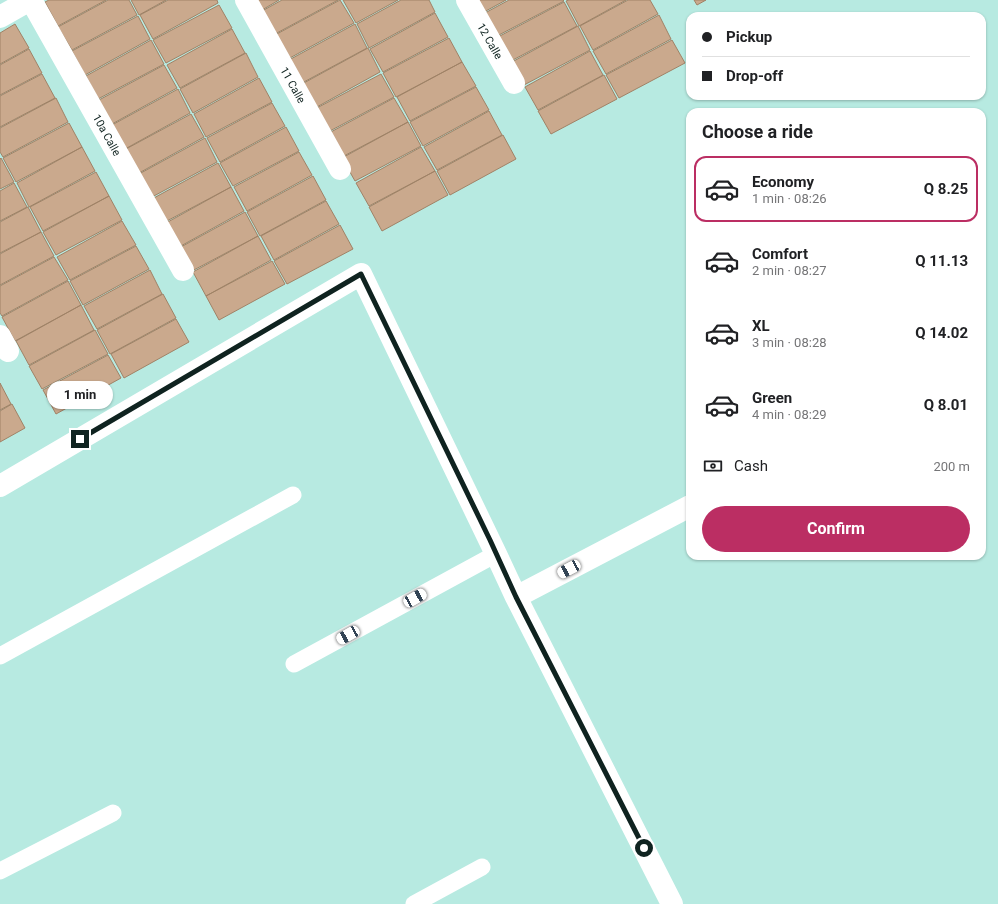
<!DOCTYPE html>
<meta charset="utf-8">
<style>
body{margin:0;font-family:Roboto,sans-serif;background:#f6f6f6;color:#202124;height:100vh;display:flex;flex-direction:column;font-size:15px;white-space:nowrap}
*{box-sizing:border-box;margin:0}
p{font-size:13px;color:#757577}
.icon{flex:none;width:22px;height:22px;fill:none;stroke:currentColor;stroke-width:2;stroke-linecap:round;stroke-linejoin:round}
.map{position:relative;flex:1;overflow:hidden}
.side{position:absolute;left:686px;top:108px;width:300px;height:452px;display:flex;flex-direction:column;background:#fff;border-radius:12px;box-shadow:0 1px 3px #0004}
.side>*{flex:none}
.hud{position:absolute;left:686px;top:12px;width:300px;height:88px;border-radius:12px;box-shadow:0 1px 3px #0004;display:grid;align-content:center;height:88px;padding:0 16px;background:#fff}
.end{position:absolute;width:18px;height:18px;margin:-9px;border:5px solid #0f2320;background:#fff;box-shadow:0 0 0 2px #fff}
.from{border-radius:50%}
.bubble{position:absolute;height:28px;border-radius:14px;background:#fff;box-shadow:0 1px 3px #0004;font-size:13px;font-weight:700;line-height:28px;text-align:center}
.car{position:absolute;width:12px;height:24px;margin:-12px -6px;border-radius:5px;box-shadow:0 0 3px 1px #0007;background:linear-gradient(#fff 24%,#345 0 40%,#fff 0 76%,#345 0 86%,#fff 0)}
.hud b{display:flex;align-items:center;gap:14px;height:38px;font-size:15px}
.hud b+b{border-top:1px solid #e0e0e0}
.hud i{width:10px;height:10px;background:#202124}
ul{padding:0;list-style:none}
li{display:flex;align-items:center;gap:12px;height:66px;margin:0 8px 6px;padding:0 8px;border:2px solid transparent;border-radius:12px}
li div{flex:1}
li b{display:block;font-size:15px}
li em{font-style:normal;font-weight:700}
li.selected{border-color:#bb2e63}
li>.icon{width:36px;height:36px;stroke-width:1.5}
h2{padding:0 16px;font-size:18px;line-height:48px}
.pay{display:flex;align-items:center;gap:10px;height:44px;padding:0 16px;font-size:15px}
.pay p{margin-inline-start:auto}
.action{display:flex;gap:8px;margin-top:auto;padding:8px 16px}
.action a{flex:1;height:46px;border-radius:24px;background:#bb2e63;color:#fff;font-size:16px;font-weight:700;line-height:46px;text-align:center}
.map>svg:first-child{display:block}
.building{fill:#caa98d;stroke:#a08266}
.lines{fill:none;stroke-linecap:round;stroke-linejoin:round}
.lane{stroke:#fff;stroke-width:17}
.street{stroke:#fff;stroke-width:22}
.route{stroke:#0f2320;stroke-width:5}
.labels{text-anchor:middle;stroke-width:3;stroke-linejoin:round;paint-order:stroke}
.street-label{font-size:11px;fill:#0f2320;stroke:#fff}
</style>
<div class="map">
<svg width="998" height="904" viewBox="0 0 998 904">
<rect width="100%" height="100%" fill="#b7eae1"/>
<path class="building" d="M 49,0 L 106,0 L 58,26 L 45,2 Z
M 108,0 L 129,0 L 137,15 L 72,50 L 58,27 Z
M 131,0 L 166,0 L 139,15 Z
M 168,0 L 217,0 L 218,3 L 153,39 L 140,15 Z
M 256,0 L 279,0 L 262,10 Z
M 282,0 L 338,0 L 275,34 L 262,11 Z
M 340,0 L 354,23 L 288,59 L 275,35 Z
M 343,0 L 398,0 L 356,23 Z
M 401,0 L 429,0 L 435,12 L 369,48 L 357,24 Z
M 478,0 L 506,0 L 484,12 Z
M 509,0 L 563,0 L 564,1 L 497,36 L 485,13 Z
M 569,0 L 626,0 L 579,26 L 566,1 Z
M 628,0 L 650,0 L 658,14 L 593,50 L 580,26 Z
M 694,0 L 706,0 L 697,5 Z
M 564,2 L 577,26 L 511,61 L 498,37 Z
M 219,5 L 232,28 L 166,63 L 153,40 Z
M 435,13 L 448,37 L 383,72 L 370,49 Z
M 659,15 L 671,39 L 606,74 L 593,51 Z
M 138,16 L 150,39 L 85,75 L 72,51 Z
M 15,24 L 29,48 L 0,64 L 0,33 Z
M 355,24 L 367,48 L 302,83 L 289,60 Z
M 578,26 L 590,50 L 524,85 L 512,62 Z
M 232,29 L 245,53 L 180,88 L 167,65 Z
M 449,38 L 462,62 L 396,97 L 383,73 Z
M 151,40 L 164,64 L 98,99 L 86,76 Z
M 672,40 L 685,63 L 619,98 L 606,75 Z
M 368,48 L 380,72 L 315,108 L 302,84 Z
M 29,49 L 42,73 L 0,95 L 0,65 Z
M 590,51 L 603,75 L 538,110 L 525,87 Z
M 246,53 L 258,77 L 193,113 L 180,89 Z
M 462,62 L 476,86 L 410,121 L 397,97 Z
M 164,65 L 177,88 L 112,124 L 99,100 Z
M 42,74 L 55,98 L 0,127 L 0,96 Z
M 381,74 L 394,97 L 328,132 L 315,109 Z
M 604,75 L 617,99 L 551,134 L 538,111 Z
M 259,78 L 272,102 L 206,137 L 194,114 Z
M 476,87 L 489,110 L 423,146 L 410,122 Z
M 178,89 L 190,113 L 125,149 L 112,125 Z
M 56,98 L 68,122 L 3,157 L 0,152 L 0,128 Z
M 394,98 L 408,122 L 342,157 L 329,133 Z
M 272,103 L 285,126 L 220,162 L 207,138 Z
M 489,111 L 502,135 L 437,170 L 424,147 Z
M 191,114 L 204,137 L 139,173 L 126,149 Z
M 408,122 L 421,146 L 355,181 L 342,158 Z
M 69,123 L 82,147 L 16,182 L 3,158 Z
M 286,127 L 299,151 L 233,186 L 220,163 Z
M 503,135 L 516,159 L 450,195 L 437,171 Z
M 205,138 L 217,162 L 152,197 L 139,174 Z
M 82,147 L 95,171 L 29,207 L 17,183 Z
M 421,147 L 435,171 L 369,206 L 356,183 Z
M 299,152 L 312,175 L 247,211 L 234,187 Z
M 1,158 L 14,182 L 0,189 L 0,159 Z
M 218,163 L 231,187 L 165,222 L 152,199 Z
M 435,171 L 448,195 L 382,231 L 369,207 Z
M 96,172 L 109,196 L 43,231 L 30,207 Z
M 313,176 L 326,200 L 260,236 L 247,212 Z
M 14,183 L 27,207 L 0,221 L 0,191 Z
M 231,187 L 244,211 L 179,247 L 166,223 Z
M 109,196 L 122,220 L 56,255 L 43,232 Z
M 326,201 L 339,224 L 274,260 L 261,236 Z
M 28,207 L 41,232 L 0,253 L 0,222 Z
M 245,212 L 258,236 L 192,271 L 179,248 Z
M 122,221 L 136,245 L 70,280 L 57,257 Z
M 340,225 L 353,249 L 287,284 L 274,261 Z
M 41,232 L 54,256 L 0,285 L 0,254 Z
M 258,236 L 271,260 L 206,296 L 193,272 Z
M 136,246 L 149,269 L 83,305 L 70,281 Z
M 54,257 L 68,280 L 2,316 L 0,313 L 0,286 Z
M 272,261 L 285,284 L 219,320 L 206,296 Z
M 150,270 L 162,294 L 97,329 L 84,306 Z
M 68,281 L 81,305 L 15,341 L 2,317 Z
M 163,294 L 176,318 L 110,354 L 97,330 Z
M 81,305 L 94,330 L 29,365 L 16,341 Z
M 176,319 L 189,342 L 124,378 L 111,354 Z
M 95,330 L 108,354 L 42,389 L 29,366 Z
M 108,355 L 121,378 L 56,414 L 43,390 Z
M 0,383 L 11,404 L 0,410 Z
M 12,404 L 25,428 L 0,442 L 0,411 Z"/>
<g class="lines">
<path class="lane" d="M 0,656 L 293,495
M 294,664 L 496,554
M 0,871 L 113,813
M 414,904 L 482,867"/>
<path class="street" d="M 31,0 L 183,270
M 246,0 L 340,169
M 467,0 L 514,83
M 0,17 L 30,0
M 0,336 L 8,351
M 0,486 L 361,274 L 496,554 L 516,597 L 672,904
M 516,597 L 690,506"/>
</g>
<g class="lines">
<path class="route" d="M 80,439 L 361,274 L 490,540 L 516,597 L 644,848"/>
</g>
<g class="labels">
<g class="street-label">
<text transform="translate(490 41) rotate(60)" y="4">12 Calle</text>
<text transform="translate(293 85) rotate(61)" y="4">11 Calle</text>
<text transform="translate(107 135) rotate(61)" y="4">10a Calle</text>
</g>
</g>
</svg>
<i class="end from" style="left:644px;top:848px"></i>
<i class="end" style="left:80px;top:439px"></i>
<div class="bubble" style="left:47px;top:381px;width:66px">1 min</div>
<i class="car" style="left:569px;top:569px;rotate:242deg"></i>
<i class="car" style="left:415px;top:598px;rotate:61deg"></i>
<i class="car" style="left:348px;top:635px;rotate:241deg"></i>
<div class="hud">
<b><i class="from"></i>Pickup</b>
<b><i></i>Drop-off</b>
</div>
<section class="side">
<h2>Choose a ride</h2>
<ul>
<li class="selected"><svg class="icon" aria-label="car" viewBox="0 0 24 24"><path d="M5 17H2v-5l4-1 3-4h7l3 4 3 1v5h-3M9 17h6M6 11h13"/><circle cx="7" cy="17" r="2"/><circle cx="17" cy="17" r="2"/></svg><div><b>Economy</b><p>1 min · 08:26</p></div><em>Q 8.25</em></li>
<li><svg class="icon" aria-label="car" viewBox="0 0 24 24"><path d="M5 17H2v-5l4-1 3-4h7l3 4 3 1v5h-3M9 17h6M6 11h13"/><circle cx="7" cy="17" r="2"/><circle cx="17" cy="17" r="2"/></svg><div><b>Comfort</b><p>2 min · 08:27</p></div><em>Q 11.13</em></li>
<li><svg class="icon" aria-label="car" viewBox="0 0 24 24"><path d="M5 17H2v-5l4-1 3-4h7l3 4 3 1v5h-3M9 17h6M6 11h13"/><circle cx="7" cy="17" r="2"/><circle cx="17" cy="17" r="2"/></svg><div><b>XL</b><p>3 min · 08:28</p></div><em>Q 14.02</em></li>
<li><svg class="icon" aria-label="car" viewBox="0 0 24 24"><path d="M5 17H2v-5l4-1 3-4h7l3 4 3 1v5h-3M9 17h6M6 11h13"/><circle cx="7" cy="17" r="2"/><circle cx="17" cy="17" r="2"/></svg><div><b>Green</b><p>4 min · 08:29</p></div><em>Q 8.01</em></li>
</ul>
<div class="pay"><svg class="icon" aria-label="cash" viewBox="0 0 24 24"><path d="M3 7h18v10H3z"/><circle cx="12" cy="12" r="2"/></svg>Cash<p>200 m</p></div>
<div class="action"><a>Confirm</a></div>
</section>
</div>
